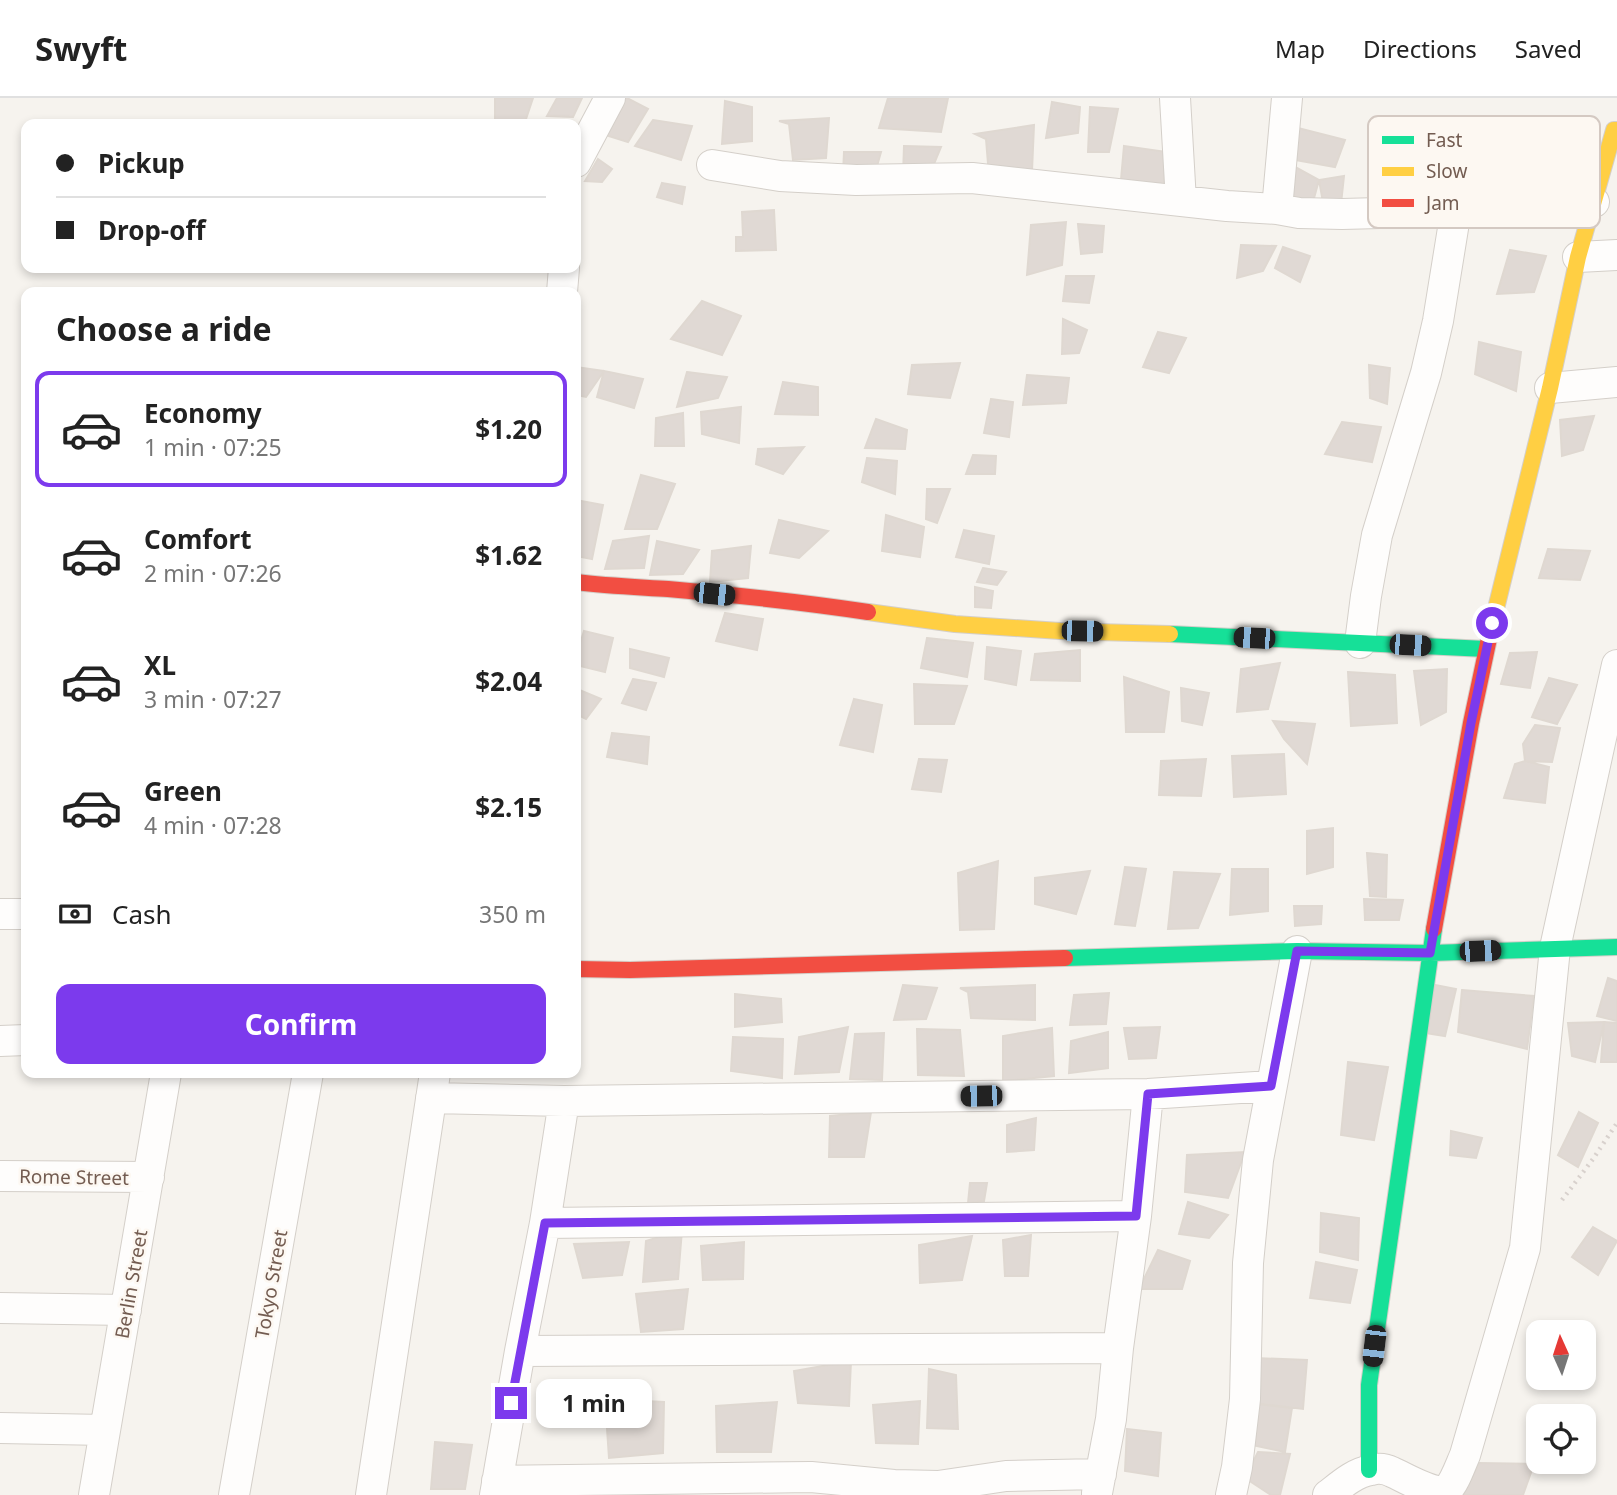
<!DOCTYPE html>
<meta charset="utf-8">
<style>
body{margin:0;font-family:"Noto Sans",sans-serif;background:#f2f2f2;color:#222;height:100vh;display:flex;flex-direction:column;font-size:26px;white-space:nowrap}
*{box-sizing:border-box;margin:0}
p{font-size:23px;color:#767676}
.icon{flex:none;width:38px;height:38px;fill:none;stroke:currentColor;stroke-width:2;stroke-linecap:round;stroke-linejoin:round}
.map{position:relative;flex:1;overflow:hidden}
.panel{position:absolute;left:21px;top:189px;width:560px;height:791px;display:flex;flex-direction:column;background:#fff;border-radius:14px;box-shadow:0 4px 10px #0003}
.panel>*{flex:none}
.banner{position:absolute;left:21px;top:21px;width:560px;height:154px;border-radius:14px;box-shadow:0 4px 10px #0003;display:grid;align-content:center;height:154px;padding:0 35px;background:#fff}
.needle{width:46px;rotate:357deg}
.buttons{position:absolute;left:1526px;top:1222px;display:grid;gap:14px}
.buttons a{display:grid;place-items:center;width:70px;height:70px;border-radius:14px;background:#fff;box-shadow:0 4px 10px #0003;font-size:35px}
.end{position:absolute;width:32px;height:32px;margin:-16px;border:9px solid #7c3aed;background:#fff;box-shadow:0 0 0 4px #fff}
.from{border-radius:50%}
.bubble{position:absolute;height:49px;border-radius:14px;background:#fff;box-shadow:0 4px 10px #0003;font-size:23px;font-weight:700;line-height:49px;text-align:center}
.car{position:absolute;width:21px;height:42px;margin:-21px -10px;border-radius:9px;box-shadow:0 0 5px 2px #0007;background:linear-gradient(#222 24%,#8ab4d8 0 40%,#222 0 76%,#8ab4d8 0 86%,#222 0)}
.banner b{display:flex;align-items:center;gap:24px;height:66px;font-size:26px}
.banner b+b{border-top:2px solid #e0e0e0}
.banner i{width:18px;height:18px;background:#222}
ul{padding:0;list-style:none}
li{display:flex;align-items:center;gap:21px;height:116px;margin:0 14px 10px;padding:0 21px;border:4px solid transparent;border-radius:14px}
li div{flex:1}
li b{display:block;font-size:26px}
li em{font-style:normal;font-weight:700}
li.current{border-color:#7c3aed}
li>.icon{width:63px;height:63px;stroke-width:1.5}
h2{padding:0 35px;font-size:32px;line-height:84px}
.pay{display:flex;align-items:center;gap:18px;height:77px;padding:0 35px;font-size:26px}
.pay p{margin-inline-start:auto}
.button{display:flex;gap:14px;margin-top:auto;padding:14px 35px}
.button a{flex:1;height:80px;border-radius:14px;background:#7c3aed;color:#fff;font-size:28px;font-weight:700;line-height:80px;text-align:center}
header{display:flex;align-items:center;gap:42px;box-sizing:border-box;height:98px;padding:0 35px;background:#fff;border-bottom:2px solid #e0e0e0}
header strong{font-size:33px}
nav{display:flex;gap:38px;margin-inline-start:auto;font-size:24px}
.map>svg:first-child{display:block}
.building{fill:#e0d9d4;stroke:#dfd8d1;stroke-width:2}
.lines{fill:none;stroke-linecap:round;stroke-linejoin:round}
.street-casing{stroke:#d4cfc9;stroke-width:32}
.fast-casing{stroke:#d4cfc9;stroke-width:18}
.slow-casing{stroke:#d4cfc9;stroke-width:18}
.jam-casing{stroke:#d4cfc9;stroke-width:18}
.path{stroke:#d8d1cd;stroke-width:4.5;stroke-dasharray:2 5;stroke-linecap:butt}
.street{stroke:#fefdfc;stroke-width:30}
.fast{stroke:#16e098;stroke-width:16}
.slow{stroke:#ffcf43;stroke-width:16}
.jam{stroke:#f24e42;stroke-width:16}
.route{stroke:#7c3aed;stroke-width:9}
.labels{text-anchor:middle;stroke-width:5;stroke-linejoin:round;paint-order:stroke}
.street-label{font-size:19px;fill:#735c51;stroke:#fdf8f2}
.key{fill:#fdf8f2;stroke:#d4c9c2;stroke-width:2}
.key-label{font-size:19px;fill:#735c51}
</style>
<header>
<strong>Swyft</strong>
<nav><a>Map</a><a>Directions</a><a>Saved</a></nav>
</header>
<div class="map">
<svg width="1617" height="1397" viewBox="0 0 1617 1397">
<rect width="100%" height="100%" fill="#f6f3ee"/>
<path class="building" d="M 495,0 L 533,0 L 525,24 L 495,23 Z
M 557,0 L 582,0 L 573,19 L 547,18 Z
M 621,0 L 627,0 L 648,11 L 628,44 L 602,36 Z
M 888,0 L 948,0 L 941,34 L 879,30 Z
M 725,3 L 752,9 L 752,43 L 722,46 Z
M 1052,4 L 1080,9 L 1078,35 L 1046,40 Z
M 1090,9 L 1118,11 L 1109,54 L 1088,54 Z
M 829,20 L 826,60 L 793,62 L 789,26 L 779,23 Z
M 653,22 L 692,28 L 681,62 L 635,48 Z
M 1034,27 L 1032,73 L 989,78 L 986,41 L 975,36 Z
M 1294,29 L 1345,42 L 1335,69 L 1295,62 Z
M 904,48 L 941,49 L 929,78 L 903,78 Z
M 1124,48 L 1167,54 L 1163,96 L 1120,93 Z
M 844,54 L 881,54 L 875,75 L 843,76 Z
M 598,61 L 612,71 L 602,84 L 585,83 Z
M 1286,64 L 1319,82 L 1311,111 L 1287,110 Z
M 1344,78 L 1341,106 L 1323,104 L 1319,82 Z
M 662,85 L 685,89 L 682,106 L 657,99 Z
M 774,112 L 776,152 L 736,153 L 736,139 L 743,139 L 742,114 Z
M 1066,124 L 1062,167 L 1027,177 L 1031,127 Z
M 1078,126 L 1104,128 L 1102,154 L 1081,156 Z
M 1241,147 L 1276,148 L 1263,173 L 1237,180 Z
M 1283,149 L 1310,158 L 1300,184 L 1275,170 Z
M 1510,152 L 1546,158 L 1534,194 L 1497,196 Z
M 1066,178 L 1094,178 L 1089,205 L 1063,203 Z
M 702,203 L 741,218 L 722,257 L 671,241 Z
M 1063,221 L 1087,232 L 1079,255 L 1062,256 Z
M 1158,234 L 1186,240 L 1169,275 L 1143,269 Z
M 1479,244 L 1521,254 L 1516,293 L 1475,276 Z
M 960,265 L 950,300 L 908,296 L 912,267 Z
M 1369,267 L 1390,270 L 1387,306 L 1370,300 Z
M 576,269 L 604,273 L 586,299 L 576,297 Z
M 604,273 L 643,281 L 634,310 L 597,299 Z
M 687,274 L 727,279 L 718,300 L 677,309 Z
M 1027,277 L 1069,280 L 1066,305 L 1023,307 Z
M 783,284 L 818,289 L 818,317 L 775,316 Z
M 991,301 L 1013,304 L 1009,339 L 984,335 Z
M 741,309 L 739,345 L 702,336 L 701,314 Z
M 683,315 L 684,348 L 655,348 L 656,320 Z
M 1594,318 L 1583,352 L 1562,358 L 1560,322 Z
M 876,321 L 907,332 L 905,351 L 865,350 Z
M 1342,324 L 1381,329 L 1372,364 L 1325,356 Z
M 804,349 L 783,376 L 756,366 L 758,351 Z
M 973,357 L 996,358 L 995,376 L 966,376 Z
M 867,360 L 897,363 L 895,396 L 862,384 Z
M 641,377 L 675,386 L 657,431 L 625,431 Z
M 927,391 L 950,391 L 937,425 L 926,421 Z
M 576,402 L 603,407 L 592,461 L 576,458 Z
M 886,417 L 924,429 L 920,459 L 882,453 Z
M 779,422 L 828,433 L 799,460 L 770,455 Z
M 964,432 L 994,438 L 989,466 L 956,459 Z
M 649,438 L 644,470 L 605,471 L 613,443 Z
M 657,443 L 699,452 L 683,476 L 650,477 Z
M 751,448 L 748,480 L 710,484 L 712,453 Z
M 1548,451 L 1590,453 L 1580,482 L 1539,480 Z
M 983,470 L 1006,474 L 997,487 L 977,484 Z
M 975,489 L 993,493 L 991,510 L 975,509 Z
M 725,515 L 763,521 L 757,552 L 716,543 Z
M 584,533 L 613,540 L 605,574 L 576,567 L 576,559 Z
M 927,540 L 973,545 L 967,579 L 921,570 Z
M 987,549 L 1021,553 L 1016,587 L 985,581 Z
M 630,551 L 669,560 L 664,579 L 630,570 Z
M 1080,552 L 1080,583 L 1031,582 L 1035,556 Z
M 1537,554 L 1530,590 L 1501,586 L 1510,555 Z
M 1280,565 L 1268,611 L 1237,614 L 1241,571 Z
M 1447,571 L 1446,614 L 1421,627 L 1414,573 Z
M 1348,574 L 1395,577 L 1397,625 L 1351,628 Z
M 1124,579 L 1169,594 L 1164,634 L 1126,634 Z
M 1549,580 L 1577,587 L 1557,626 L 1532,619 Z
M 633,581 L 656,585 L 646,612 L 622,605 Z
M 914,586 L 967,588 L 954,626 L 915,626 Z
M 1181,590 L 1209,595 L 1202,627 L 1182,623 Z
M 577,591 L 601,601 L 586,621 L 576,616 Z
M 854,601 L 882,607 L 873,654 L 840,647 Z
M 1273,623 L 1315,626 L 1307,666 L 1284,641 Z
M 1535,627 L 1560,630 L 1552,664 L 1525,663 L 1523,646 Z
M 612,635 L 649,639 L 647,666 L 607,659 Z
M 1284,656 L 1286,696 L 1234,699 L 1232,658 Z
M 919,661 L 947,662 L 941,694 L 912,691 Z
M 1206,661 L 1201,698 L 1159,697 L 1161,663 Z
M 1525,663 L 1549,669 L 1545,705 L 1504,700 L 1515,666 Z
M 1333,730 L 1333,769 L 1307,776 L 1307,733 Z
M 1367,755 L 1387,757 L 1386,799 L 1370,798 Z
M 998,763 L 994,831 L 960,832 L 958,775 Z
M 1125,769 L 1146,771 L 1135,828 L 1115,826 Z
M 1232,771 L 1268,771 L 1268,813 L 1230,817 Z
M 1090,773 L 1076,816 L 1035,806 L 1035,780 Z
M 1174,774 L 1220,776 L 1198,830 L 1168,831 Z
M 1364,801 L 1403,802 L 1399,822 L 1365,822 Z
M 1294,808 L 1322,808 L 1321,826 L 1295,828 Z
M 1608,880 L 1617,883 L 1617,923 L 1597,918 Z
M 1430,886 L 1456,891 L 1445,938 L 1425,935 Z
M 903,887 L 937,890 L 926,921 L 894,922 Z
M 1035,887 L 1035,922 L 971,920 L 968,894 L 960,890 Z
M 1462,892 L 1534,898 L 1527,951 L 1458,934 Z
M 1109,895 L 1106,926 L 1070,927 L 1074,897 Z
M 735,896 L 781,901 L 782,924 L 735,929 Z
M 1604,924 L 1595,964 L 1572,958 L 1568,925 Z
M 1604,924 L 1617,925 L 1617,964 L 1601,964 Z
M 848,929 L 839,974 L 795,976 L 799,939 Z
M 1160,929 L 1156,960 L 1129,961 L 1124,930 Z
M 1052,930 L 1054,978 L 1003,983 L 1003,938 Z
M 917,931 L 960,932 L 964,978 L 918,977 Z
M 1108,934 L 1108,970 L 1069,975 L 1071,943 Z
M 884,935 L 882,982 L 850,981 L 855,936 Z
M 733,939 L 783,941 L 782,980 L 731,973 Z
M 1348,964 L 1388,969 L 1374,1042 L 1341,1037 Z
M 871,1014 L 864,1059 L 829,1059 L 830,1018 Z
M 1579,1014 L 1598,1025 L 1578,1069 L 1558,1057 Z
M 1036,1020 L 1034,1052 L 1007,1054 L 1007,1027 Z
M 1451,1033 L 1482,1040 L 1476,1060 L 1450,1057 Z
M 1245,1054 L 1228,1100 L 1185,1094 L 1187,1057 Z
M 970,1085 L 987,1085 L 984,1103 L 968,1105 Z
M 1188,1104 L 1228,1117 L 1209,1140 L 1179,1136 Z
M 1321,1115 L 1359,1120 L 1358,1162 L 1320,1154 Z
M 1593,1129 L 1617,1143 L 1598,1177 L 1572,1159 Z
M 682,1132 L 678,1181 L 643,1184 L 646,1143 Z
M 1031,1137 L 1028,1178 L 1005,1178 L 1003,1142 Z
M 972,1138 L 962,1182 L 920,1185 L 919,1147 Z
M 629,1144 L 622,1177 L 583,1180 L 574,1146 Z
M 744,1144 L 743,1181 L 703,1182 L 701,1148 Z
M 1158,1152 L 1190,1163 L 1182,1191 L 1139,1191 Z
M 1316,1164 L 1357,1172 L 1350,1205 L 1310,1200 Z
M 688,1191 L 683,1231 L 641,1234 L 636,1196 Z
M 1255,1260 L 1307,1262 L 1303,1311 L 1254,1305 Z
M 851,1263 L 849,1308 L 798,1305 L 794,1273 Z
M 929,1271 L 956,1277 L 958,1331 L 927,1330 Z
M 605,1301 L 664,1304 L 663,1355 L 609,1360 Z
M 920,1303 L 918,1346 L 876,1345 L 873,1307 Z
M 777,1304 L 771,1354 L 717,1354 L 716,1308 Z
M 1257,1306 L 1292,1310 L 1285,1354 L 1252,1347 Z
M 1127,1331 L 1161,1335 L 1158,1378 L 1125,1373 Z
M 435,1344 L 472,1347 L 465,1391 L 431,1391 Z
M 1258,1354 L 1290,1356 L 1280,1397 L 1271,1397 L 1245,1380 Z
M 1479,1365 L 1534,1366 L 1523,1397 L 1463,1397 Z"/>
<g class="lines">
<defs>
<path id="street" d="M 1175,0 L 1181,103
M 576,64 L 610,0
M 712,67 L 780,78 L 856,82 L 972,80 L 1227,108 L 1277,111 L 1299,115 L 1342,116 L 1380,115 L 1405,109 L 1446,83 L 1462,75 L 1489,68 L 1510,65 L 1532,68 L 1552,75 L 1594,104
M 1277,111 L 1287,0
M 1578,159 L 1617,157
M 562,194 L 564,170
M 1550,290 L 1617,284
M 1360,545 L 1366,498 L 1377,437 L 1426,275 L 1438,223 L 1462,75
M 0,816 L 26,816
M 0,943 L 26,942
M 431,1000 L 564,1003 L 1148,996 L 1271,988
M 0,1078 L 149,1079
M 545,1125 L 1136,1118
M 0,1210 L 126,1212
M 520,1253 L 1118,1250
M 0,1330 L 105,1332
M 497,1383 L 811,1379 L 894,1387 L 938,1388 L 1006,1378 L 1101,1376
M 1097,1395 L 1111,1321 L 1118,1250 L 1136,1118 L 1148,996
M 94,1397 L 166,975
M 234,1397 L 308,975
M 371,1397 L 435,975
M 495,1397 L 520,1253 L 545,1125 L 564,1003
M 1231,1397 L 1237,1369 L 1245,1301 L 1248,1165 L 1258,1062 L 1297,853
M 1328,1397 C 1341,1387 1354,1375 1371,1372 C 1378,1370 1386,1371 1392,1374 C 1406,1380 1433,1397 1447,1392 C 1455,1384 1460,1368 1465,1357 L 1525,1150 L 1555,850 L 1617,567"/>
<path id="fast" d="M 1170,536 L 1486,551
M 1065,860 L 1297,853 L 1430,855 L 1617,849
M 1369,1372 L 1369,1287 L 1434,831"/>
<path id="slow" d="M 868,514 L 955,526 L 1060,533 L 1170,536
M 1491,531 L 1550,290 L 1578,159 L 1614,32 L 1617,32"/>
<path id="jam" d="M 576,484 C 607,488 637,489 668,491 C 735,497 802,504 868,514
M 1434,831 L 1471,625 L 1491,531
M 576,871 L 630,872 L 1065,860"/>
</defs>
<use href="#street" class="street-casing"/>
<use href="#fast" class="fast-casing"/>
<use href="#slow" class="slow-casing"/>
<use href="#jam" class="jam-casing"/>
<path class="path" d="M 1562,1102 L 1593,1061 L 1617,1025"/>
<use href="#street" class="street"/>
<use href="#fast" class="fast"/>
<use href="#slow" class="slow"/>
<use href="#jam" class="jam"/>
</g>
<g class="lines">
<path class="route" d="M 511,1305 L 545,1125 L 1136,1118 L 1148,996 L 1271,988 L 1297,853 L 1430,855 L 1471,625 L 1492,525"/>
</g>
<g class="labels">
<g class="street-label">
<text transform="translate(74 1079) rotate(1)" y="7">Rome Street</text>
<text transform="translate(131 1186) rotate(-80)" y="7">Berlin Street</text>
<text transform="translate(271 1186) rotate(-80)" y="7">Tokyo Street</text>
</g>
</g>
<rect x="1368" y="18" width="232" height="112" rx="10" class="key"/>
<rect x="1382" y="38" width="32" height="8" fill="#16e098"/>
<rect x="1382" y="69" width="32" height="9" fill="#ffcf43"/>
<rect x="1382" y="101" width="32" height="8" fill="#f24e42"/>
<g class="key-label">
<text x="1426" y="49">Fast</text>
<text x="1426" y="80">Slow</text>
<text x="1426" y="112">Jam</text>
</g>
</svg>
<div class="buttons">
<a><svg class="needle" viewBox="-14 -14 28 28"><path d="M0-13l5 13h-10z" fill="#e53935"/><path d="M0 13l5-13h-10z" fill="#767676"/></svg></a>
<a><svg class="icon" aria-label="locate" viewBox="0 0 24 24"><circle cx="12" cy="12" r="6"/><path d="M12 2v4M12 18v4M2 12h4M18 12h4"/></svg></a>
</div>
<i class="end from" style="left:1492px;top:525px"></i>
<i class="end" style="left:511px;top:1305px"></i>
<div class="bubble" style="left:536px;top:1281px;width:116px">1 min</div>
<i class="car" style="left:714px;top:496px;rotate:96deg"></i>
<i class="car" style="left:1082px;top:533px;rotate:91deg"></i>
<i class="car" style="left:1254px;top:540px;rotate:273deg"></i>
<i class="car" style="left:1410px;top:547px;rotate:93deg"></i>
<i class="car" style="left:1480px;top:853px;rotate:88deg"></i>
<i class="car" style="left:981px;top:998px;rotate:269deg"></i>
<i class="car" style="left:1374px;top:1248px;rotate:187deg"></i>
<div class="banner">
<b><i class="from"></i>Pickup</b>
<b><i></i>Drop-off</b>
</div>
<section class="panel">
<h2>Choose a ride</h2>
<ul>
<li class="current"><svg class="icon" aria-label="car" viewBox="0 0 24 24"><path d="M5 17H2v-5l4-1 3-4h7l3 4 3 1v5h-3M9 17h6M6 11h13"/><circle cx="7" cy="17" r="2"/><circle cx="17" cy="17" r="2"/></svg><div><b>Economy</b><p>1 min · 07:25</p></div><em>$1.20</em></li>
<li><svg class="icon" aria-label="car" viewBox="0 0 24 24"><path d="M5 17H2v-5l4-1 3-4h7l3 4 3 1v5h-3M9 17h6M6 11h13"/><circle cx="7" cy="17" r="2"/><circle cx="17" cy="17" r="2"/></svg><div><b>Comfort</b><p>2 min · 07:26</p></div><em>$1.62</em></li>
<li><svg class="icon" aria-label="car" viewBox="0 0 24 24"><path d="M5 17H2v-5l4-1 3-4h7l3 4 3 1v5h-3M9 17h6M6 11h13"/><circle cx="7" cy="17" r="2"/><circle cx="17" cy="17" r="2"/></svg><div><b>XL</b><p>3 min · 07:27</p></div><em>$2.04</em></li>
<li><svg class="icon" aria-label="car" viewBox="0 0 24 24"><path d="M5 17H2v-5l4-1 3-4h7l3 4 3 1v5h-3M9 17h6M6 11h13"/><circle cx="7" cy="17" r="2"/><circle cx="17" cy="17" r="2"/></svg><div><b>Green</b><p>4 min · 07:28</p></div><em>$2.15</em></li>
</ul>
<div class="pay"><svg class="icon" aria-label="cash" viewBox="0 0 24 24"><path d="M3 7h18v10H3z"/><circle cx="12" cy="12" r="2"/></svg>Cash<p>350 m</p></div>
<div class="button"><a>Confirm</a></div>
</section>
</div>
